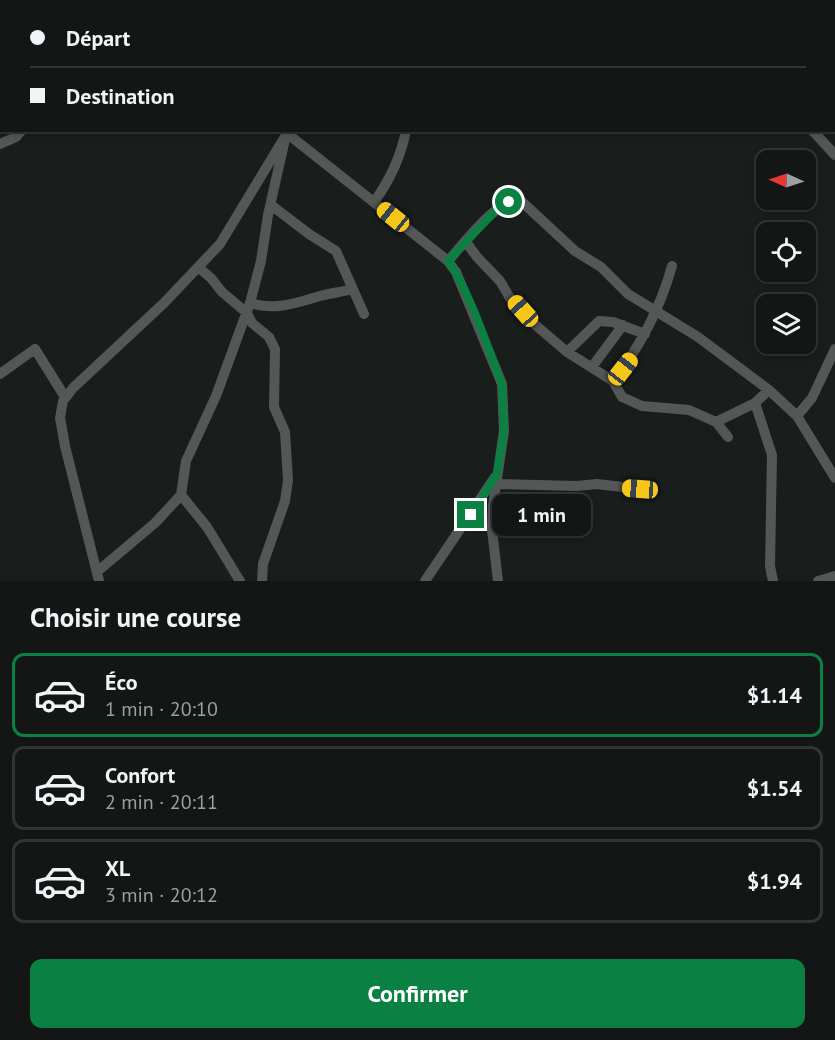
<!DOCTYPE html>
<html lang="fr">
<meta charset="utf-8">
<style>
body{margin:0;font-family:"PT Sans",sans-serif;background:#1c1f1e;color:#f1f3f6;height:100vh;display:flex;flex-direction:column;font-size:22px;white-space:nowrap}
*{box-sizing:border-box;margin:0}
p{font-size:20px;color:#9d9fa0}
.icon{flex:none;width:33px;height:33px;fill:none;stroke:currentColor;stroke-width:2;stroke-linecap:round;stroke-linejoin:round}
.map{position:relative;height:581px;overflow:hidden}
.panel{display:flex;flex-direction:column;background:#131615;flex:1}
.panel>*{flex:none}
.banner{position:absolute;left:0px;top:0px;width:836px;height:132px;box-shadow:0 3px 9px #0003,0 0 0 2px #323534;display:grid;align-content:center;height:132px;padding:0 30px;background:#131615}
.needle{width:39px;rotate:273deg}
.controls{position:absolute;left:756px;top:150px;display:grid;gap:12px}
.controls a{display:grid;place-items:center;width:60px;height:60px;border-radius:12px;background:#131615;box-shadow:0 3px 9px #0003,0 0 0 2px #323534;font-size:30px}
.end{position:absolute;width:27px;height:27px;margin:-14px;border:8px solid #0b8043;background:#fff;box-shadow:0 0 0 3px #fff}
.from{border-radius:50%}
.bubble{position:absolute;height:42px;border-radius:12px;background:#131615;box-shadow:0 3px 9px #0003,0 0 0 2px #323534;font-size:20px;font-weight:700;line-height:42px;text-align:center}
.car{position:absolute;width:18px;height:36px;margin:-18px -9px;border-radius:8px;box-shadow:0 0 4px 2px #0007;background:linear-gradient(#f5c518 24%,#345 0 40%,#f5c518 0 76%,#345 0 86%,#f5c518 0)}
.banner b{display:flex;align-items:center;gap:21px;height:57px;font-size:22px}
.banner b+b{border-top:2px solid #323534}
.banner i{width:15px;height:15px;background:#f1f3f6}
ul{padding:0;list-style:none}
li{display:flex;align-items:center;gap:18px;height:84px;margin:0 12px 9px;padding:0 18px;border:3px solid #323534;border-radius:12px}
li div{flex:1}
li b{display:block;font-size:22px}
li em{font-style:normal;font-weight:700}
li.on{border-color:#0b8043}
li>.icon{width:54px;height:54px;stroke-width:1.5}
h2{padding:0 30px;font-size:27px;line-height:72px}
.button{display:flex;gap:12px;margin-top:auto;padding:12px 30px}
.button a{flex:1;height:69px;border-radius:12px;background:#0b8043;color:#fff;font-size:24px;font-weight:700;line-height:69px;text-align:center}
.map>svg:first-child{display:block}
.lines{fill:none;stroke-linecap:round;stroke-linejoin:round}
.minor{stroke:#555756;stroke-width:10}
.route{stroke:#0b8043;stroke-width:8}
</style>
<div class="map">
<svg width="835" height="581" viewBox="0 0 835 581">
<rect width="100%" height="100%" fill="#191d1c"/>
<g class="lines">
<path class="minor" d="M 176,0 L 177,2
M 612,0 L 615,2
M 154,2 L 154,0
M 408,2 L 408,0
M 0,77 L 2,79
M 812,130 L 835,155
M 284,131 L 448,261 L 456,272 L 502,384 L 504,431 L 493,506 L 492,530 L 498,581
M 0,144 L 16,137 L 22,130
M 374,202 C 390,180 401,157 406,130
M 271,205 L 309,234 L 336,251 L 364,314
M 466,242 L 477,257 L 500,281 L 510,298 L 532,322 L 567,352 L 613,381 L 622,397 L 642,406 L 689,410 L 716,422 L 728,437
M 448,261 C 463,245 497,198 520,200 L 575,251 L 601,267 L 628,294 L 698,337 L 769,390 L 797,416 L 835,478
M 198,267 L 211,278 L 222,292 L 247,313 L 252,323 L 269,337 L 275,349 L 274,407 L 285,432 L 288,480 L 285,501 L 263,564 L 262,581
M 250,303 C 277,311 295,303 320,296 C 331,293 342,292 353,289
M 567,352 L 599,321 L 613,322 L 645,334
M 592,367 L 623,325
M 0,374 L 35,349 L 65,397
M 613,381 C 640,347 660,309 672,266
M 755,403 L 772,455 L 770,566 L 773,581
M 797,416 L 812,398 L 835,349
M 716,422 L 755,403 L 769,390
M 496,484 L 577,486 L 597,484 L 640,489
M 181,495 L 207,527 L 240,581
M 98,571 L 155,523 L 181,495 L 186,461 L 216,396 L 250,303 L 261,261 L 268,215 L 286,135 L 220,244 L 164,303 L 73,388 L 63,401 L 60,418 L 65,446 L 99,581
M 425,581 L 495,477
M 818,581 L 835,576"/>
</g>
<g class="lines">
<path class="route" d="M 471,515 L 497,474 L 504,431 L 502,384 C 487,346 471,294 448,261 L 499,207 L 509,202"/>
</g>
</svg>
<div class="controls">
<a><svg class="needle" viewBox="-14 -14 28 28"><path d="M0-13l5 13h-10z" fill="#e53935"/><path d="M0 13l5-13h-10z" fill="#9d9fa0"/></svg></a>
<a><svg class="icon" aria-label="locate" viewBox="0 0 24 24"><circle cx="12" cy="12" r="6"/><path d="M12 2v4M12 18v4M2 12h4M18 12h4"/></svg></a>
<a><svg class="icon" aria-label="layers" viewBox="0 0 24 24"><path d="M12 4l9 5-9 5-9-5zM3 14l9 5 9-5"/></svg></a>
</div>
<i class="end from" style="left:509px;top:202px"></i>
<i class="end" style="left:471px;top:515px"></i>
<div class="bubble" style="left:492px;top:494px;width:99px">1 min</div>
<i class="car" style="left:393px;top:217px;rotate:309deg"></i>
<i class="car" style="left:523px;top:311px;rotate:318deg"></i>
<i class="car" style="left:623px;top:369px;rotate:38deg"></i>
<i class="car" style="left:640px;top:489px;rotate:274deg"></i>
<div class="banner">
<b><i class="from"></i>Départ</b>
<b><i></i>Destination</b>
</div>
</div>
<section class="panel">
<h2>Choisir une course</h2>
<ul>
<li class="on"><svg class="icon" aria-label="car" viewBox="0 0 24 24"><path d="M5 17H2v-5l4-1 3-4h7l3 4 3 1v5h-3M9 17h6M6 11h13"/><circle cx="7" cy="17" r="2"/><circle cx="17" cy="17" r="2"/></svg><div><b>Éco</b><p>1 min · 20:10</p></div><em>$1.14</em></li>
<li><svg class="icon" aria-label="car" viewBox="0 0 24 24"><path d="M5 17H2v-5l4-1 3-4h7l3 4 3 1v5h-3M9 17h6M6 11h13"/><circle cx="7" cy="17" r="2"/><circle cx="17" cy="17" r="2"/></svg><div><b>Confort</b><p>2 min · 20:11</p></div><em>$1.54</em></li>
<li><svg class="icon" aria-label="car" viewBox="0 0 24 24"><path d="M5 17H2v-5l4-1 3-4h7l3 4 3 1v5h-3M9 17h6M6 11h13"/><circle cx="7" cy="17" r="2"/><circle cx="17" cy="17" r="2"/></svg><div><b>XL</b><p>3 min · 20:12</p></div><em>$1.94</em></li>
</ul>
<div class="button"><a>Confirmer</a></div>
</section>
